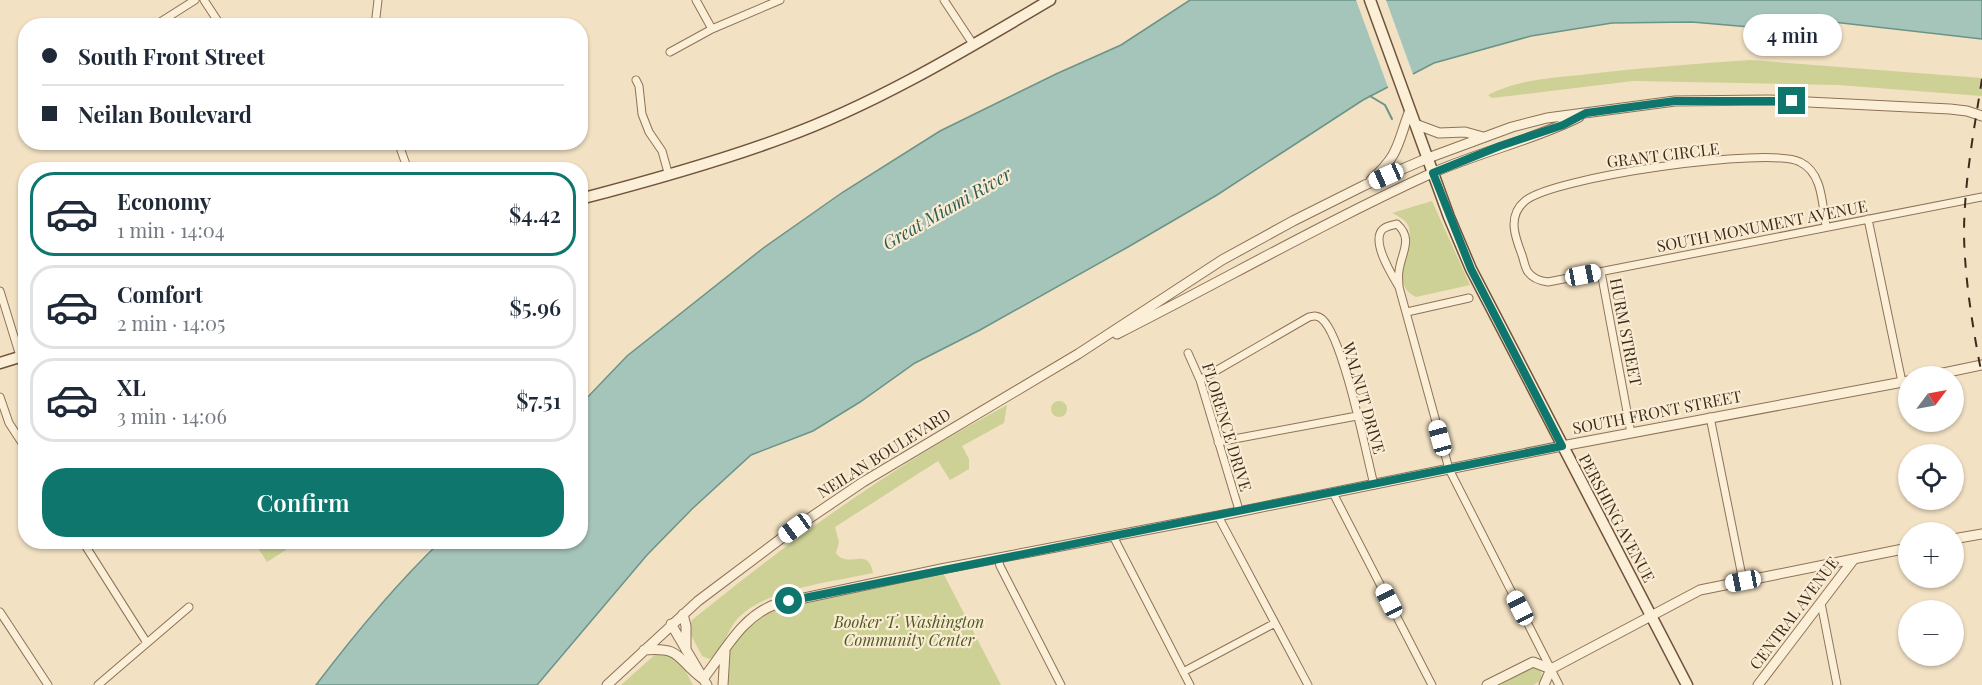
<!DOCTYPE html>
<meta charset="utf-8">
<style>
body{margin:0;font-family:"Playfair Display",serif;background:#f6f6f7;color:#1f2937;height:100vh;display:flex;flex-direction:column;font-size:22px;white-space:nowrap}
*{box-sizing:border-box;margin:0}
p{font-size:20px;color:#747a83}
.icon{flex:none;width:33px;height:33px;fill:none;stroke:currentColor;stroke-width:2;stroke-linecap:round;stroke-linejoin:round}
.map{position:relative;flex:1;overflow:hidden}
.sheet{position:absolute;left:18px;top:162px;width:570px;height:387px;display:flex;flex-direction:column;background:#fff;border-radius:24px;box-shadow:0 2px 4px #0004}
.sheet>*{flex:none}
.hud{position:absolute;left:18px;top:18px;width:570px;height:132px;border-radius:24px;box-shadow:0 2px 4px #0004;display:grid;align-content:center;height:132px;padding:0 24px;background:#fff}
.needle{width:39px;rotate:58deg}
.tools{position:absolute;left:1898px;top:366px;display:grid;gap:12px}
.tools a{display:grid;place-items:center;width:66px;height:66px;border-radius:50%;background:#fff;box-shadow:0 2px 4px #0004;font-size:30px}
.end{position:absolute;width:27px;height:27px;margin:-14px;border:8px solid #0f766e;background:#fff;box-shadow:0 0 0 3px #fff}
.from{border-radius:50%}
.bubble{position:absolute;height:42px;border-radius:21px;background:#fff;box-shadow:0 2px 4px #0004;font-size:20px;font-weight:600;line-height:42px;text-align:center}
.car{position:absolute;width:18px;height:36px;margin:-18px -9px;border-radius:8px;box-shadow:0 0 4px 2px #0007;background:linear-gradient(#fff 24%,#345 0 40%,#fff 0 76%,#345 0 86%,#fff 0)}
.hud b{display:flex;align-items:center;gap:21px;height:57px;font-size:22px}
.hud b+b{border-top:2px solid #e0e1e3}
.hud i{width:15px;height:15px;background:#1f2937}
ul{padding:10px 0 0;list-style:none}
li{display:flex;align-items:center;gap:18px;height:84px;margin:0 12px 9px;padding:0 12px;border:3px solid #e0e1e3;border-radius:24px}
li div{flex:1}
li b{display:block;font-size:22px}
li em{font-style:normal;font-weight:600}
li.selected{border-color:#0f766e}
li>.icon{width:54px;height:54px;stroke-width:1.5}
.cta{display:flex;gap:12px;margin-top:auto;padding:12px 24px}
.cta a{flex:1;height:69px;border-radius:24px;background:#0f766e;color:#fff;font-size:24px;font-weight:600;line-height:69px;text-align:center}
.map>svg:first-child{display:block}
.green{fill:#cdd195}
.water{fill:#a5c4ba;stroke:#6b9488;stroke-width:1.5}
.pier{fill:#f2e1c3}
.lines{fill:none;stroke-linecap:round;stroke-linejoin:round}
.stream{stroke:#6b9488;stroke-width:2}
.minor-casing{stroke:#8e7258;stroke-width:9}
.tertiary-casing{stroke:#8e7258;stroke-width:11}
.secondary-casing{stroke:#70533b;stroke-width:13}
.minor{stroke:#fcefd7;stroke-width:7}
.tertiary{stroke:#fcefd7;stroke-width:9}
.secondary{stroke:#fcefd7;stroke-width:10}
.rail{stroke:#3c2b1d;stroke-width:2;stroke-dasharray:10 10;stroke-linecap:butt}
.route{stroke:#0f766e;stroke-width:8}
.labels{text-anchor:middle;stroke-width:4.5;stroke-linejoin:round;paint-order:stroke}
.street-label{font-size:16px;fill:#3c2b1d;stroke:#f9ecd3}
.park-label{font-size:16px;font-style:italic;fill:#4f5b22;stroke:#f9ecd3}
.water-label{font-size:18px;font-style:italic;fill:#2b5d58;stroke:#f9ecd3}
</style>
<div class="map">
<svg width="1982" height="685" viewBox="0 0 1982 685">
<rect width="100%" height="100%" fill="#f2e1c3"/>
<path class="green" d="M 1750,60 L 1982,78 L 1982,96 L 1838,85 L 1633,81 L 1492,98 L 1488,95 C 1516,80 1550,78 1581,75 C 1637,68 1693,64 1750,60 Z
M 1432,201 L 1470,285 L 1416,297 C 1383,281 1423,240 1405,221 C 1402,218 1396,215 1392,213 Z
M1051 409a8 8 0 1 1 16 0a8 8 0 1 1-16 0Z
M 1007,405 L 1004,423 L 962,446 L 969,459 L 969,469 L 950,480 L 938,461 L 835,527 L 839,542 L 836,553 C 848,570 868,545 873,573 C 833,582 768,588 738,618 C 728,629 724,646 714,657 L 709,659 L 702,656 L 689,631 L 692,620 C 763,562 837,507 915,458 C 945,439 976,422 1007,405 Z
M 254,542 L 298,542 L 267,562 Z
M 941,569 L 1001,685 L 723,685 L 725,652 L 762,609 Z
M 658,652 L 679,659 L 693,685 L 621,685 Z
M 1533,664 L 1541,670 L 1542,680 L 1533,685 L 1494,685 Z"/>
<path class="water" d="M 1190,0 L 1982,0 L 1982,39 L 1833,22 L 1750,27 L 1692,22 L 1612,23 L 1531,36 L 1434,63 L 1363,100 L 1217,195 L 1128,247 L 980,330 L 915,363 L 860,402 L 813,431 L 751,455 L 692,509 L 647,555 L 537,685 L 316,685 C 354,635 395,585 440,542 L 580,542 L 581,404 L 627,356 L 762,249 L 843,192 L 940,131 L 1056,74 L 1121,45 Z"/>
<path class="pier" d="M 1356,0 L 1386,0 L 1414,77 L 1389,90 Z"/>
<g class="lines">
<path class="stream" d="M 1370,96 L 1385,105 L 1392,119"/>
<defs>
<path id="minor" d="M 204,0 L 221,26
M 696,0 L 712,29
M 944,0 L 973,44
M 154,26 L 195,0
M 375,26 L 378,0
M 670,52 L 712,29 L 780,0
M 636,80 L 639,86 L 642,114 L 649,132 L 662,151 L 669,176
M 398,142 L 408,170
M 1868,219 L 1902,382
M 1826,226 C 1822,204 1823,173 1800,162 C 1770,146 1552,177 1525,201 C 1507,216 1515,237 1522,255 C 1524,261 1525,268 1528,272 C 1533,279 1540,281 1548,282 L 1982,197
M 1601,272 L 1631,433
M 1399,287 C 1392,275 1370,241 1383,229 C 1387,226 1392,225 1397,224 C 1414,239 1401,253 1399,271 C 1398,276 1399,282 1399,287 L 1449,469 L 1559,685
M 0,291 L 20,356
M 1407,312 L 1469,298
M 1188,353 L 1200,380 L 1239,510
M 1200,380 L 1309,317 C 1314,316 1318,315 1322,319 C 1343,337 1366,453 1374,485
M 0,397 L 9,423 L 26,449
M 1710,417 L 1743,581
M 1218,442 L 1357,416
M 1333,493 L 1432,685
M 1218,516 L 1308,685
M 1113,536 L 1190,685
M 83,542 L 147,643
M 998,558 L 1000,566 L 1061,685
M 1821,603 L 1837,685
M 0,612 L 48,685
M 1183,672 L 1275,623
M 98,685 L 189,607"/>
<path id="tertiary" d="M 1415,124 L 1439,133 L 1465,132 L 1483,137
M 1371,180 C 1400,154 1397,144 1410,110
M 1117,334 C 1222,281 1323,223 1430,174 C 1478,152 1531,141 1579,117
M 1929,376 L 1982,365
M 1953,539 L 1982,534
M 683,614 L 686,626 L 686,650
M 671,624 L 707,685
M 644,650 C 683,647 675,658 703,679
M 703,679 C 726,650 741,617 776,604 L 941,569 L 1218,516 L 1562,446 L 1908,381
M 607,685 L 698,601 L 795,528 L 863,482 L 1078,354 L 1222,260 L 1293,221 L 1365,185 L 1428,158 L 1512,127 L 1547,118 L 1675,101 L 1769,100 L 1950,109 L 1967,111 L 1982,116
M 723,685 L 725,652
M 1487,685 L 1533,662 L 1551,669
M 1544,685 L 1551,669 L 1700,590 L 1908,548
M 1758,685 L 1854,559"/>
<path id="secondary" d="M 1370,0 L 1449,217 L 1471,269 L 1687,685
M 580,199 C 649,181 718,162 785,137 C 878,103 965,50 1050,0
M 0,363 L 26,355"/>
</defs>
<use href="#minor" class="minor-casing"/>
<use href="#tertiary" class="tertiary-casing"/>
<use href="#secondary" class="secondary-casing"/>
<use href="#minor" class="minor"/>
<use href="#tertiary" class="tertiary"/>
<use href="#secondary" class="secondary"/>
<path class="rail" d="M 1982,79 C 1974,130 1964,183 1964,235 C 1965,282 1973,329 1982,376"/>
</g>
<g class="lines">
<path class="route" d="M 789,601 L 1562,446 L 1471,269 L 1433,173 L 1500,146 L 1563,125 L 1586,113 L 1675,101 L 1792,101"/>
</g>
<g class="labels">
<g class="street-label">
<text transform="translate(1663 155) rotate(-7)" y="6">GRANT CIRCLE</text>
<text transform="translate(1762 226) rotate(-11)" y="6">SOUTH MONUMENT AVENUE</text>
<text transform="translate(1626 332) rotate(79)" y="6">HURM STREET</text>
<text transform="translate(1364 398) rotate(74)" y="6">WALNUT DRIVE</text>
<text transform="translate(1657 412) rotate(-11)" y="6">SOUTH FRONT STREET</text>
<text transform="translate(1227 427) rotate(73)" y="6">FLORENCE DRIVE</text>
<text transform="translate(884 453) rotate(-32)" y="6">NEILAN BOULEVARD</text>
<text transform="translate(1617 518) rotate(62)" y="6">PERSHING AVENUE</text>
<text transform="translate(1794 613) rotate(-53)" y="6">CENTRAL AVENUE</text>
</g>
<g class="park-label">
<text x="909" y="628">Booker T. Washington<tspan x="909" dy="18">Community Center</tspan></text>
</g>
<g class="water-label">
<text transform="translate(947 209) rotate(-30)" y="6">Great Miami River</text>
</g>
</g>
</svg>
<div class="tools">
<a><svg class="needle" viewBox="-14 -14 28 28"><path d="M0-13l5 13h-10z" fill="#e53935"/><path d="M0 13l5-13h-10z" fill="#747a83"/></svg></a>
<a><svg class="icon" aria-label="locate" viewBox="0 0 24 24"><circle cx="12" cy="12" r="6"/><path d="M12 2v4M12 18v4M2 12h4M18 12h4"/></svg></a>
<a>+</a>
<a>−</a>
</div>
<i class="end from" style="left:789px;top:601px"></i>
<i class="end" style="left:1792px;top:101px"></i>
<div class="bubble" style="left:1743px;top:14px;width:99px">4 min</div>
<i class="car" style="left:1386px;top:176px;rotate:246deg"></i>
<i class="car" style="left:1583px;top:275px;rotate:79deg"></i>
<i class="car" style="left:1440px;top:438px;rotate:345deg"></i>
<i class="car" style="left:795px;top:528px;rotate:234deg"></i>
<i class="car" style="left:1743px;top:581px;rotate:259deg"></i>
<i class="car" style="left:1389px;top:601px;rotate:333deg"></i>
<i class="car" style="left:1520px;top:608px;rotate:333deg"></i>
<div class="hud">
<b><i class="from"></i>South Front Street</b>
<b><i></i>Neilan Boulevard</b>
</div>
<section class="sheet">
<ul>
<li class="selected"><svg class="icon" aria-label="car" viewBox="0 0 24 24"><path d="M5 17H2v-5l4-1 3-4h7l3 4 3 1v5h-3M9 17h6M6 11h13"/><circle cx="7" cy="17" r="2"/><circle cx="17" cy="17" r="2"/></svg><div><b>Economy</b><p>1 min · 14:04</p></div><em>$4.42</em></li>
<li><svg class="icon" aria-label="car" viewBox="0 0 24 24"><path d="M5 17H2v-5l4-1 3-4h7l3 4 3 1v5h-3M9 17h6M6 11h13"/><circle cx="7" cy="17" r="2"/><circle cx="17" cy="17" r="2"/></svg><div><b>Comfort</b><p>2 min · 14:05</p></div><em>$5.96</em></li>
<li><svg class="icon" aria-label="car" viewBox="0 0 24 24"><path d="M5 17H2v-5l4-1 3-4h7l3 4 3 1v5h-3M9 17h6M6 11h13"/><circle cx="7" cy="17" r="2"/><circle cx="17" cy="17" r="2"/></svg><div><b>XL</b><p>3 min · 14:06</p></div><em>$7.51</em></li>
</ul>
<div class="cta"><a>Confirm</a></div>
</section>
</div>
